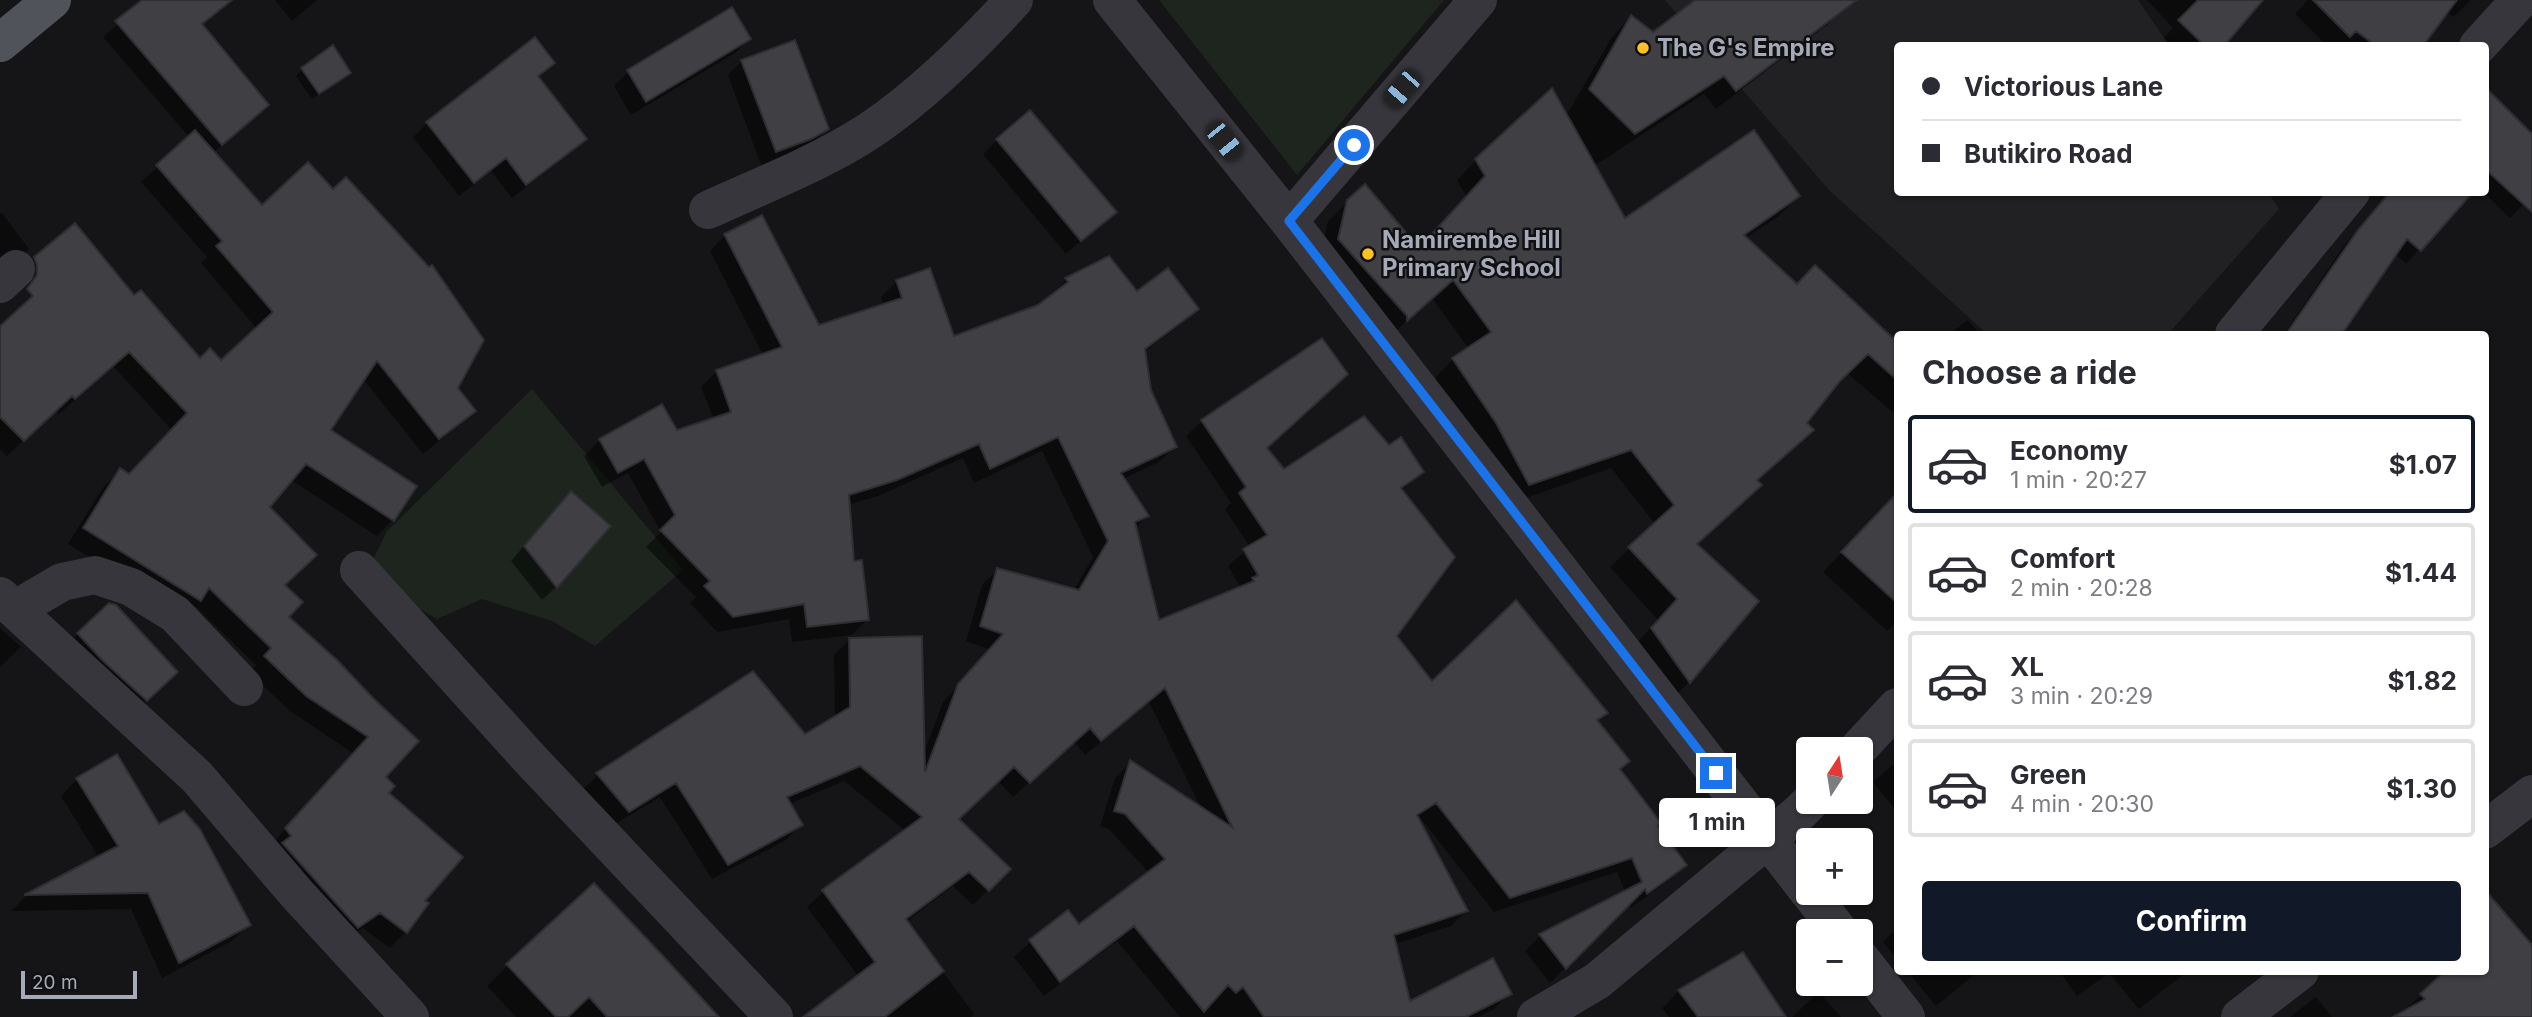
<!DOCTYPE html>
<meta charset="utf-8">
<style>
body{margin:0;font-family:Inter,sans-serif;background:#f2f2f3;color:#2b2b33;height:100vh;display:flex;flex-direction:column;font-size:26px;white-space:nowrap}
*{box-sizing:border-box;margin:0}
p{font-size:23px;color:#7c7c81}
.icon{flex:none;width:38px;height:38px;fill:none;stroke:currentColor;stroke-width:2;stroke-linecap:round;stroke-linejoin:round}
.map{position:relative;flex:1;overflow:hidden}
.panel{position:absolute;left:1894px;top:331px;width:595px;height:644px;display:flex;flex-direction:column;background:#fff;border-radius:7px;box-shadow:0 2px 5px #0004}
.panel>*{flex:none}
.banner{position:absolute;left:1894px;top:42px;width:595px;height:154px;border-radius:7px;box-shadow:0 2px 5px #0004;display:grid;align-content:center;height:154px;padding:0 28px;background:#fff}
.needle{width:46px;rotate:12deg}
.controls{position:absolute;left:1796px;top:737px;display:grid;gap:14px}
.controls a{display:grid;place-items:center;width:77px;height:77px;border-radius:7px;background:#fff;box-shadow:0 2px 5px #0004;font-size:35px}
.scale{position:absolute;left:21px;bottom:18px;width:116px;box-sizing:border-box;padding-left:7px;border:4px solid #a6aab8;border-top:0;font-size:19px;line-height:24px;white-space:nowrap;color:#a6aab8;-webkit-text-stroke:5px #101012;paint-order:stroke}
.end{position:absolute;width:32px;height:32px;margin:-16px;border:9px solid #1a73e8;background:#fff;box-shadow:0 0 0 4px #fff}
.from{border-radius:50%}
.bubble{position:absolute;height:49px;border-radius:7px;background:#fff;box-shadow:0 2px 5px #0004;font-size:23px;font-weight:700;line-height:49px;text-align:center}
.car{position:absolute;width:21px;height:42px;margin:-21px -10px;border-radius:9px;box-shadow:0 0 5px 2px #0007;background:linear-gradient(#222 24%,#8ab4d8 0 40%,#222 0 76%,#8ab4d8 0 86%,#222 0)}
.banner b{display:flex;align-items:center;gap:24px;height:66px;font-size:26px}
.banner b+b{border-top:2px solid #e1e1e2}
.banner i{width:18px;height:18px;background:#2b2b33}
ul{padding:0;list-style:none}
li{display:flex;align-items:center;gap:21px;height:98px;margin:0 14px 10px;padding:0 14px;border:4px solid #e1e1e2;border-radius:7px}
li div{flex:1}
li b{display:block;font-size:26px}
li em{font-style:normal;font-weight:700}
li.selected{border-color:#111827}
li>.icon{width:63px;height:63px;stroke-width:1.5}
h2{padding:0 28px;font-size:32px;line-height:84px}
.action{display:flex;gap:14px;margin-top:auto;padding:14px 28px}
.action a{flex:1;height:80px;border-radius:7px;background:#111827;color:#fff;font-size:28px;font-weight:700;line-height:80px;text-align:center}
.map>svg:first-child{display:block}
.built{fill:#212124}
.green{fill:#1d251e}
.shadow{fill:#0007}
.building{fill:#3f3f44;stroke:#2f2f33;stroke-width:2}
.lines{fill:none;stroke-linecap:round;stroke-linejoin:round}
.minor{stroke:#36363c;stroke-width:38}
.major{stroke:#51535b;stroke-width:38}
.route{stroke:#1a73e8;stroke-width:9}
.poi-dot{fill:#fec125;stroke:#101012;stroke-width:2.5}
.labels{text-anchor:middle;stroke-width:5;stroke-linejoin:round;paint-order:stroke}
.poi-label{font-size:24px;font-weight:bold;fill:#a6aab8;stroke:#101012;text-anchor:start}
</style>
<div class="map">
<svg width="2532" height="1017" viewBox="0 0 2532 1017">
<rect width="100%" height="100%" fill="#151517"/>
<path class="built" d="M 1665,0 L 2138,0 L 2169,45 L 1897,46 L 1897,192 L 2268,192 L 2279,209 L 2168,334 L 1987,334 L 1829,190 Z"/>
<path class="green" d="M 1159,0 L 1444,0 L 1297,175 Z
M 532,389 L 683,570 L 595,646 L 552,621 L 482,599 L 437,619 L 390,592 L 371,564 L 387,531 Z"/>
<path class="shadow" d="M 145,0 L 200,0 L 212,15 L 201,25 L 267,105 L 213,153 L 262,208 L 456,388 L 473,411 L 458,426 L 423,454 L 363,379 L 329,431 L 393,520 L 377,536 L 291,480 L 268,508 L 283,586 L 286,617 L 371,699 L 387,793 L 422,901 L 406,932 L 390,948 L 363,928 L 341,943 L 271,845 L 354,754 L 290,711 L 250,673 L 256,665 L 194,605 L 184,615 L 68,544 L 104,486 L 120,471 L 129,476 L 172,430 L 113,366 L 59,414 L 55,410 L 7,456 L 0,449 L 0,327 L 134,298 L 200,360 L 221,362 L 257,329 L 201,263 L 207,257 L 141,182 L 190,138 L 103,37 Z
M 275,0 L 317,0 L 292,21 Z
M 1696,0 L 1842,0 L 1847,6 L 1827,25 L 1716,109 L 1704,94 L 1594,166 L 1624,220 L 1798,196 L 1779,216 L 1745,238 L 1796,286 L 1897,344 L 1897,416 L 1847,373 L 1805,423 L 1811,430 L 1756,481 L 1695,545 L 1757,602 L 1689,682 L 1670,701 L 1632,648 L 1658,620 L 1610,567 L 1655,524 L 1611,468 L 1509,504 L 1434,379 L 1453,359 L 1469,349 L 1432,298 L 1389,337 L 1319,259 L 1328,221 L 1348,201 L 1418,250 L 1467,197 L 1457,180 L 1476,160 L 1566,116 L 1612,37 L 1631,17 L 1653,34 Z
M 2147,0 L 2260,0 L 2219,46 L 2172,46 L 2164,38 L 2173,28 Z
M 2308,0 L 2471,0 L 2454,17 L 2446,12 L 2421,46 L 2327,46 L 2295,14 Z
M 732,10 L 749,39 L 735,53 L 631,115 L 614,86 L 628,72 Z
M 742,61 L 827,129 L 813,143 L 761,165 L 728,75 Z
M 553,63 L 538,78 L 584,138 L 570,153 L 512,198 L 491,171 L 459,196 L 413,137 L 427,123 Z
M 303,69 L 349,73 L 312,99 L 296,76 Z
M 2485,92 L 2532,137 L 2532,196 L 2510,218 L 2483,192 L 2485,192 Z
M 997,140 L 1114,212 L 1066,254 L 983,154 Z
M 2390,192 L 2470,192 L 2406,264 L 2395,254 L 2340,334 L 2284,334 L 2344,246 Z
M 2,213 L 29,249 L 15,263 L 0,261 L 0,214 Z
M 725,235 L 818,327 L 884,306 L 881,297 L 897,281 L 953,339 L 1039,306 L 1052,297 L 1051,295 L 1066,280 L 1108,258 L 1137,294 L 1196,309 L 1181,324 L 1144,352 L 1149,390 L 1175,447 L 1159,462 L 1123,479 L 1147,516 L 1135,528 L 1158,622 L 1241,588 L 1228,566 L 1250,547 L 1225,509 L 1231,503 L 1186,436 L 1202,421 L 1266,448 L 1284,471 L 1389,447 L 1422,472 L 1401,491 L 1395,636 L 1432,683 L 1606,713 L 1596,722 L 1619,769 L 1685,864 L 1669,880 L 1631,908 L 1629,903 L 1550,983 L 1525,951 L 1540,936 L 1625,892 L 1617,872 L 1494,912 L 1419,816 L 1417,819 L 1466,911 L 1451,926 L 1395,944 L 1409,1003 L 1510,993 L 1494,1009 L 1478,1017 L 1180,1017 L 1117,941 L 1044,996 L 1014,957 L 1030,942 L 1068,913 L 1079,926 L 1149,873 L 1109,829 L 1100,826 L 1115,778 L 1130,763 L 1201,808 L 1149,702 L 1085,755 L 1074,742 L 1013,797 L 998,781 L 957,820 L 1009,869 L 973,905 L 953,886 L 906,922 L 974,1014 L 971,1017 L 806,1017 L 859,977 L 807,907 L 823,892 L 906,831 L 844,781 L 789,804 L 801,824 L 786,840 L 712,879 L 660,797 L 612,826 L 582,790 L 598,775 L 805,737 L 835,718 L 834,655 L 849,640 L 923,755 L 943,702 L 990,650 L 966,641 L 982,585 L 997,570 L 1074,590 L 1093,557 L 1042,451 L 974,483 L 963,458 L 878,496 L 848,505 L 853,563 L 867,620 L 852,635 L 792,642 L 789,619 L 717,632 L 690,603 L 696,597 L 646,547 L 661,532 L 628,473 L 602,487 L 584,456 L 600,440 L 676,432 L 714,420 L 701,387 L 717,371 L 763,355 L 710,251 Z
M 1968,320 L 1980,334 L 1949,334 Z
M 1897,494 L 1897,621 L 1887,631 L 1823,572 Z
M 557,507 L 556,587 L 542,600 L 511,561 Z
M 0,628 L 21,647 L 0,667 Z
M 78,634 L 162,686 L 132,714 L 64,648 Z
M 1897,761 L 1897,812 L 1873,782 Z
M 77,779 L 159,827 L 249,924 L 232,941 L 162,978 L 131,909 L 11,911 L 25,897 L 99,858 L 61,796 Z
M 2485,893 L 2532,948 L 2532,1017 L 2397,1017 L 2421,995 L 2485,971 Z
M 1897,928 L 1897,959 L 1883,942 Z
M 508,965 L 716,1017 L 516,1017 L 487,986 Z
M 1907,971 L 1979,971 L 1936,1006 Z
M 2059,971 L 2188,971 L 2139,1009 L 2109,973 L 2077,996 Z
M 1679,991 L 1784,1017 L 1669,1017 L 1662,1008 Z
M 1819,992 L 1841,1017 L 1792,1017 Z
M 2316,997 L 2332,1017 L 2290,1017 Z"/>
<path class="building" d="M 142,0 L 232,0 L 202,24 L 269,105 L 222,145 L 115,21 Z
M 1695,0 L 1857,0 L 1736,91 L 1724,76 L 1635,134 L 1589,89 L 1631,15 L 1653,32 Z
M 2198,0 L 2263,0 L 2224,46 L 2205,46 L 2178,20 Z
M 2313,0 L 2457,0 L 2423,46 L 2376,46 L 2356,31 L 2350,37 Z
M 732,7 L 751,39 L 646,102 L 627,70 Z
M 535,37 L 555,63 L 538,76 L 587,139 L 526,185 L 506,158 L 474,183 L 426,122 Z
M 795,40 L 829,129 L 811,139 L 776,152 L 741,60 Z
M 333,45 L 351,73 L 319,94 L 301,68 Z
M 2485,87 L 2532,134 L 2532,212 L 2485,169 Z
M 1552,88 L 1625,218 L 1754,130 L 1800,196 L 1744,235 L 1797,284 L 1815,265 L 1897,342 L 1897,380 L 1868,354 L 1840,381 L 1807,423 L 1814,430 L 1757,480 L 1762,485 L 1697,544 L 1759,601 L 1690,683 L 1651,628 L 1677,599 L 1628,547 L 1674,505 L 1631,450 L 1529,485 L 1496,423 L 1452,358 L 1491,332 L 1453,280 L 1407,321 L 1407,316 L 1338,239 L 1347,200 L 1365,184 L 1419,248 L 1485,176 L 1475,159 Z
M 1030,110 L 1117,212 L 1081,241 L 996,139 Z
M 195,130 L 262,205 L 308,162 L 333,189 L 346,177 L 429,267 L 432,265 L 484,340 L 458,388 L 476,411 L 439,439 L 377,361 L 331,430 L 417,486 L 394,521 L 306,464 L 270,507 L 317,555 L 285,585 L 303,602 L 289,617 L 337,660 L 373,698 L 419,741 L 386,777 L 395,786 L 389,793 L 463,857 L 425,901 L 429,903 L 407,933 L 380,913 L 358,928 L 282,843 L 291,836 L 285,828 L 368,737 L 306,696 L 264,656 L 271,648 L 209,588 L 201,601 L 83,528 L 120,468 L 129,474 L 187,413 L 129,352 L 75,399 L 72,396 L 24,441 L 0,417 L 0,326 L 33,296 L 27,289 L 37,275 L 37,265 L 34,257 L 75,223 L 134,295 L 141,290 L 200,358 L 210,348 L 221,360 L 273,312 L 216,246 L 222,241 L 156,165 Z
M 2390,192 L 2473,192 L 2421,251 L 2407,239 L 2342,334 L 2286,334 L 2358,230 Z
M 762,215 L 819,325 L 902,298 L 896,280 L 930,268 L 954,336 L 1038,305 L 1068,282 L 1065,278 L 1109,256 L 1137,291 L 1168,268 L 1199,309 L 1145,349 L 1151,390 L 1177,447 L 1121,473 L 1149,516 L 1135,522 L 1159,620 L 1254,581 L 1252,578 L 1258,575 L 1243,549 L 1267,535 L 1239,493 L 1246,487 L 1201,420 L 1322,338 L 1348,374 L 1267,448 L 1284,469 L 1364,416 L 1389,445 L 1401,437 L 1424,472 L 1401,488 L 1455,557 L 1397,636 L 1432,681 L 1516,600 L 1608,713 L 1597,720 L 1630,761 L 1620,769 L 1661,823 L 1658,826 L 1687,865 L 1647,894 L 1645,889 L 1566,969 L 1539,934 L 1642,882 L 1632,858 L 1510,898 L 1436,803 L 1417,815 L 1468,911 L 1394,935 L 1410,1001 L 1493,958 L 1512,994 L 1466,1017 L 1264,1017 L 1243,987 L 1236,993 L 1228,985 L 1204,1012 L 1134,926 L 1060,982 L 1029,940 L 1068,910 L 1079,924 L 1165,859 L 1125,814 L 1114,811 L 1130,760 L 1232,827 L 1165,688 L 1101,741 L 1090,728 L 1030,783 L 1014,767 L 959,819 L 1011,869 L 989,891 L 969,872 L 906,919 L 944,971 L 885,1017 L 803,1017 L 875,962 L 822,890 L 922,817 L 860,766 L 787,797 L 803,825 L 728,865 L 676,783 L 629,812 L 596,773 L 753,671 L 805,734 L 850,707 L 849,638 L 922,636 L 925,772 L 958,684 L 1003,634 L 980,626 L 997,568 L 1079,590 L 1108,541 L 1058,437 L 990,469 L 979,444 L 897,480 L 849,495 L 854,561 L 862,560 L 869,620 L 807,627 L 804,604 L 733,617 L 704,586 L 710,581 L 660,530 L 675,515 L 644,459 L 618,473 L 599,439 L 662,404 L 677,430 L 731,412 L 716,370 L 782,347 L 724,234 Z
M 571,491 L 611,526 L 557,588 L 524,546 Z
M 1897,493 L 1897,603 L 1841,552 Z
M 109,603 L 116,605 L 178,672 L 147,701 L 102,660 L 77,633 Z
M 117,754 L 159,824 L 184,811 L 200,829 L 251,925 L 179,963 L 148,893 L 24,895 L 118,846 L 76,778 Z
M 594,883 L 663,956 L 719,1017 L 607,1017 L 589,997 L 568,1017 L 556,1017 L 506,964 Z
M 2485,890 L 2532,945 L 2532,1017 L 2393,1017 L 2425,999 L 2420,994 L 2445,971 L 2485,971 Z
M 1743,952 L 1786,1017 L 1698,1017 L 1678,990 Z"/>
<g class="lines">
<path class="minor" d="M 1112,0 L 1289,221 L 1808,891
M 2478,46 L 2520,0
M 708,210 C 756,188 807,168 853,141 C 909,108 970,48 1014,0
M 1289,221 L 1478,0
M 0,284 L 16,269
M 2234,334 L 2351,192
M 359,570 L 530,759 L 774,1017
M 0,596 L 197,777 L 297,894 L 410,1017
M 16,609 L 62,582 L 95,575 L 131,587 L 175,614 L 244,687
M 1858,749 L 1897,707
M 2485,830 L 2532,794
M 1809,892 L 1839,931
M 1860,958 L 1906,1017
M 1536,1017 L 1597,981 L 1799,813 L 1810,802
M 2240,1017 L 2300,971"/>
<path class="major" d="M 0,43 L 52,0"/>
</g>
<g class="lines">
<path class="route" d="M 1354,145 L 1289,221 L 1716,773"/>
</g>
<g class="poi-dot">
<circle cx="1643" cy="48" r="7"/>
<circle cx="1368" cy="254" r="7"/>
</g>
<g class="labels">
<g class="poi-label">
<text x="1657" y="56">The G's Empire</text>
<text x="1382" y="248">Namirembe Hill<tspan x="1382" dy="28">Primary School</tspan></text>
</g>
</g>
</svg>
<div class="controls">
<a><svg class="needle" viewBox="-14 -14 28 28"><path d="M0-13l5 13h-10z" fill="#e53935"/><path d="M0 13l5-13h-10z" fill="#7c7c81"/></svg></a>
<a>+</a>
<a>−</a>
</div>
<div class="scale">20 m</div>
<i class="end from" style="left:1354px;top:145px"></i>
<i class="end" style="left:1716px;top:773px"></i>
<div class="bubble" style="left:1659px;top:798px;width:116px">1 min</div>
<i class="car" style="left:1402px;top:89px;rotate:221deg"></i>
<i class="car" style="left:1224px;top:141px;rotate:141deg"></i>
<div class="banner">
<b><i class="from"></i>Victorious Lane</b>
<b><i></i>Butikiro Road</b>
</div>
<section class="panel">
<h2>Choose a ride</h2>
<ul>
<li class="selected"><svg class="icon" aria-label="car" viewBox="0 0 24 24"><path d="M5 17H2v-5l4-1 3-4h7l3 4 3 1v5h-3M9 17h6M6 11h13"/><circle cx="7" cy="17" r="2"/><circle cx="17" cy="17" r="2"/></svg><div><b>Economy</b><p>1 min · 20:27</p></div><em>$1.07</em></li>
<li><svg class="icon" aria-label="car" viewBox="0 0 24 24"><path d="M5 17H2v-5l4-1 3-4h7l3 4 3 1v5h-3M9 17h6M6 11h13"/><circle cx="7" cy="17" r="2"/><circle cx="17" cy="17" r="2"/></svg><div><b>Comfort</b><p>2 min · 20:28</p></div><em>$1.44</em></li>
<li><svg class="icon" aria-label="car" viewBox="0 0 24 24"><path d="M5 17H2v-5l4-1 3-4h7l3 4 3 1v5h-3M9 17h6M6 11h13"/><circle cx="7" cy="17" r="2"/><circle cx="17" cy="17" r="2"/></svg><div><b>XL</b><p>3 min · 20:29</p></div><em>$1.82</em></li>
<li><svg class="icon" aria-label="car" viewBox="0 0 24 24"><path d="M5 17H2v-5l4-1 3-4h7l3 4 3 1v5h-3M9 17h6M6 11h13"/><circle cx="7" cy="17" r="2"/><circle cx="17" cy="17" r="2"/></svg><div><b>Green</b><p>4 min · 20:30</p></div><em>$1.30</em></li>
</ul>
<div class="action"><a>Confirm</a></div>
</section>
</div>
